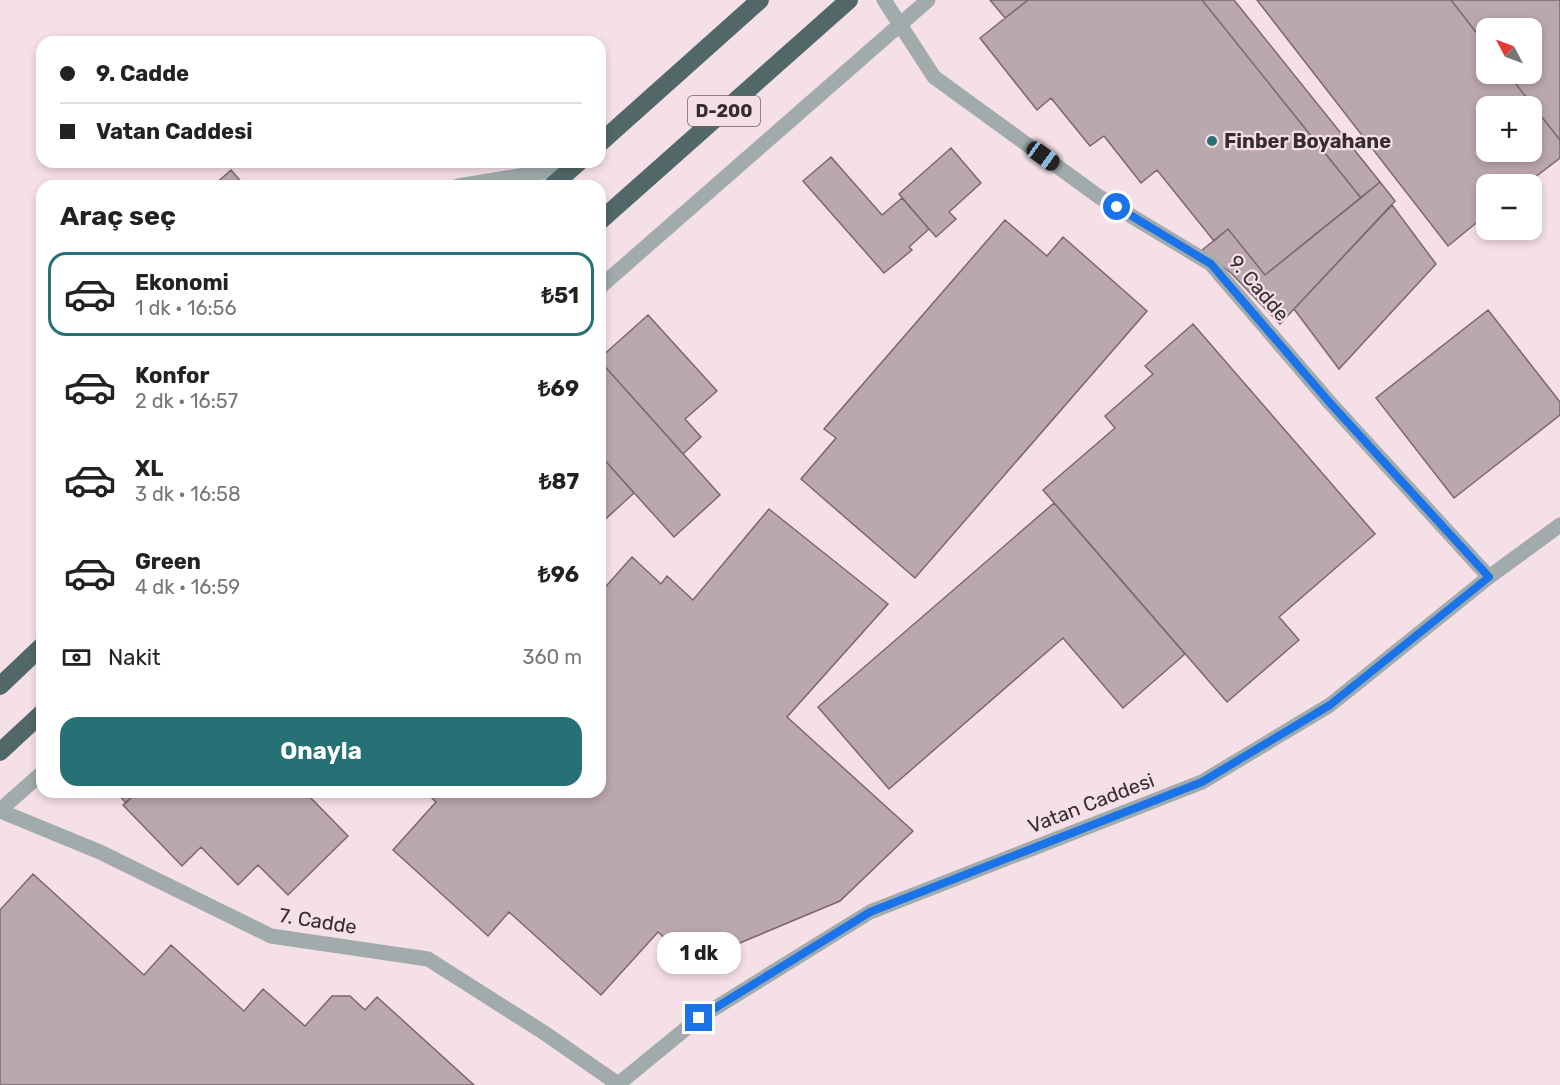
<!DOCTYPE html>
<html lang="tr">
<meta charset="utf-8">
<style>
body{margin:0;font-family:Rubik,sans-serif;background:#f6f6f6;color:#222;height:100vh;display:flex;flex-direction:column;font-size:22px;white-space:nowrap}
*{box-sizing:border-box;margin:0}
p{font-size:20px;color:#767676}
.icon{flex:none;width:33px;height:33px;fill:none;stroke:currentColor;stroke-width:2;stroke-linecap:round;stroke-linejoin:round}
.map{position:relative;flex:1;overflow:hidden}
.side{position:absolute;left:36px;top:180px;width:570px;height:618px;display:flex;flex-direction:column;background:#fff;border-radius:18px;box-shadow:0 3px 9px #0003}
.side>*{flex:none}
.guide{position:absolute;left:36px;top:36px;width:570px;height:132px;border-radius:18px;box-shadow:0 3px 9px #0003;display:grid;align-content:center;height:132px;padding:0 24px;background:#fff}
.needle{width:39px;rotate:311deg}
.fabs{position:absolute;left:1476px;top:18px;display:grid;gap:12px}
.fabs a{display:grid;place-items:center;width:66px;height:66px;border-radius:12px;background:#fff;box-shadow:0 3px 9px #0003;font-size:30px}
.end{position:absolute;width:27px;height:27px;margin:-14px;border:8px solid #1a73e8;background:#fff;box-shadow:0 0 0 3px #fff}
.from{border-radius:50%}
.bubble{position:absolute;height:42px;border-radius:18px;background:#fff;box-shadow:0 3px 9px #0003;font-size:20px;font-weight:700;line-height:42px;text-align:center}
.car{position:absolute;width:18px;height:36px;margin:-18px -9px;border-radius:8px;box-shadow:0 0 4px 2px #0007;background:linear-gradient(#222 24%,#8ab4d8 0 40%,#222 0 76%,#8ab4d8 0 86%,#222 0)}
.guide b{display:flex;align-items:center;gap:21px;height:57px;font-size:22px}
.guide b+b{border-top:2px solid #e0e0e0}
.guide i{width:15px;height:15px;background:#222}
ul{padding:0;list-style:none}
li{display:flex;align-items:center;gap:18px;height:84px;margin:0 12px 9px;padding:0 12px;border:3px solid transparent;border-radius:18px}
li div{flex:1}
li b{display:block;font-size:22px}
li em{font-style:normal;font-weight:700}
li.on{border-color:#267175}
li>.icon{width:54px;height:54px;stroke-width:1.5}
h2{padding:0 24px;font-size:27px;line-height:72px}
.pay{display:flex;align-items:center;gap:15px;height:66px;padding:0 24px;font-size:22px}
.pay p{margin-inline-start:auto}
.cta{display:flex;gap:12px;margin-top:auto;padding:12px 24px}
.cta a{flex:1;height:69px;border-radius:18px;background:#267175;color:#fff;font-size:24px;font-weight:700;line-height:69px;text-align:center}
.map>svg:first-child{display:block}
.building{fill:#bba7ae;stroke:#7b686e;stroke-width:1.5;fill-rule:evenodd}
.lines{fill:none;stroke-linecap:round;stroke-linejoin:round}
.lane{stroke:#a1abac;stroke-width:15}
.highway{stroke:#526868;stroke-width:18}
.route{stroke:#1a73e8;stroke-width:8}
.poi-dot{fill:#267175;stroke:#f6e0e8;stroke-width:2}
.labels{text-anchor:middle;stroke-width:4.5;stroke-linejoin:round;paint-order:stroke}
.shield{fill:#f6e0e8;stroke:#706367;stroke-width:1.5}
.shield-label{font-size:18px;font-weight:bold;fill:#362d30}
.poi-label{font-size:20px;font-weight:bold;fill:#362d30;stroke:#f6e0e8;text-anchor:start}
.street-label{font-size:20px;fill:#362d30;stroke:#f6e0e8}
</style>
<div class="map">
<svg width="1560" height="1085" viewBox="0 0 1560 1085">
<rect width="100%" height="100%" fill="#f6e0e8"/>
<path class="building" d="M 990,0 L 1028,0 L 1005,18 Z
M 1028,0 L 1202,0 L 1361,198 L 1265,275 L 1228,229 L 1214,241 L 1157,170 L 1141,183 L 1104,136 L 1090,146 L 1051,98 L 1037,110 L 980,38 Z
M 1202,0 L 1234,0 L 1380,182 L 1361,198 Z
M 1257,0 L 1451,0 L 1486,45 L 1486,74 L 1508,74 L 1560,140 L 1560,158 L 1526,184 L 1486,184 L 1486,215 L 1448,246 ZM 1486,106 L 1532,106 L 1532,152 L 1486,152 Z
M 1451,0 L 1560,0 L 1560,140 L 1508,74 L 1532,74 L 1532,28 L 1486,28 L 1486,45 Z
M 951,148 L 981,183 L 949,212 L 956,219 L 936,237 L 899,194 Z
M 831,157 L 882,215 L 902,198 L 929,229 L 909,247 L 912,250 L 884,273 L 803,181 Z
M 231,170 L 245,186 L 213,186 Z
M 1380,182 L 1395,201 L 1280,324 L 1231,273 L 1201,251 L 1228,229 L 1265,275 Z
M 1392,205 L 1436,264 L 1339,369 L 1294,309 Z
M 1005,220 L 1047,256 L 1063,237 L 1147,311 L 915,578 L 801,479 L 836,438 L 824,429 Z
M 1488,310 L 1560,402 L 1560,415 L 1454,498 L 1376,398 Z
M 648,315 L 717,391 L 685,419 L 701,437 L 683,454 L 600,361 L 600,358 Z
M 1193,324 L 1375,534 L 1279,617 L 1299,640 L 1227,702 L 1043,490 L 1115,428 L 1105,416 L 1153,374 L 1145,366 Z
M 600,361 L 720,495 L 674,537 L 600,455 Z
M 600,455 L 634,493 L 600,524 Z
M 1054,503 L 1185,654 L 1123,708 L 1063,638 L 889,789 L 818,707 Z
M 769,509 L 888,604 L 787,717 L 913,831 L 840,901 L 692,963 L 658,932 L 601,995 L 509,912 L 488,936 L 393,850 L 436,802 L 426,792 L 600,792 L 600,593 L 632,557 L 661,584 L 667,576 L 693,600 Z
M 116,792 L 137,792 L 126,803 Z
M 137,792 L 305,792 L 348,836 L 288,895 L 258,865 L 238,885 L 201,847 L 182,866 L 123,805 Z
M 33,874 L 144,975 L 171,945 L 244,1011 L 263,989 L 305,1026 L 332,996 L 350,996 L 365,1010 L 377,997 L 474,1085 L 0,1085 L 0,910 Z"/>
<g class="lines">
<path class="lane" d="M 884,0 L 934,77 L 1098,196 L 1211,264 L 1330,403 L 1489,577
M 458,186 L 573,167
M 600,287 L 928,0
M 0,810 L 42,773
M 0,811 L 100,852 L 271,936 L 428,959 L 543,1032 L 618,1084
M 617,1085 L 699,1018 L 870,912 L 1202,782 L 1330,705 L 1489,577 L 1560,525"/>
<path class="highway" d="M 600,143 L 760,0
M 552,186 L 579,162
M 600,221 L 849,0
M 0,686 L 42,646
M 0,752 L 42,713"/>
</g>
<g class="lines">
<path class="route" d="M 699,1018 L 870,912 L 1202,782 L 1330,705 L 1489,577 L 1330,403 L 1211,264 L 1117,207"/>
</g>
<circle class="poi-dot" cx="1212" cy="141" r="6"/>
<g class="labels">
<rect class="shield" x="688" y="96" width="72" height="30" rx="4.5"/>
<g class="shield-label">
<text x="724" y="117">D-200</text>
</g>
<g class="poi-label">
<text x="1224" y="148">Finber Boyahane</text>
</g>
<g class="street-label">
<text transform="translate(1259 288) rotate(49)" y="7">9. Cadde</text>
<text transform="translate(1091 803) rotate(-21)" y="7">Vatan Caddesi</text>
<text transform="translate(318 921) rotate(9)" y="7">7. Cadde</text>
</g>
</g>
</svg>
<div class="fabs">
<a><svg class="needle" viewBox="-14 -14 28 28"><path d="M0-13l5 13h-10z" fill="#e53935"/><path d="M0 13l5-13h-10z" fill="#767676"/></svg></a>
<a>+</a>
<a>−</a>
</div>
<i class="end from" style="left:1117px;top:207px"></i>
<i class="end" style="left:699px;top:1018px"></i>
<div class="bubble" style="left:657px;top:932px;width:84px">1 dk</div>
<i class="car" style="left:1043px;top:156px;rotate:126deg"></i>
<div class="guide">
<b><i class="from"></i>9. Cadde</b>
<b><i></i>Vatan Caddesi</b>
</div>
<section class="side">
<h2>Araç seç</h2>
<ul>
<li class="on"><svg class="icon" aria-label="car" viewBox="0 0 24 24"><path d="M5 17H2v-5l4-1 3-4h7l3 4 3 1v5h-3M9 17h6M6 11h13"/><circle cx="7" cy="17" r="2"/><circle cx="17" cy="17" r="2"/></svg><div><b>Ekonomi</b><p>1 dk · 16:56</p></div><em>₺51</em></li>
<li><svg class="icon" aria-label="car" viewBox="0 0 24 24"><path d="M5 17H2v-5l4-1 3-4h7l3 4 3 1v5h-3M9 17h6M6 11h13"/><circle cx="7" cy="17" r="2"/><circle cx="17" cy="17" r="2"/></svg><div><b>Konfor</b><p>2 dk · 16:57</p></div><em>₺69</em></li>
<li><svg class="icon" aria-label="car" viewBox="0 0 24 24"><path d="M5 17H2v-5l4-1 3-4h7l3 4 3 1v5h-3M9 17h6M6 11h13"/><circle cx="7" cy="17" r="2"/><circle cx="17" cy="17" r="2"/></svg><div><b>XL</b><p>3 dk · 16:58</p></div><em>₺87</em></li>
<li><svg class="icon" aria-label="car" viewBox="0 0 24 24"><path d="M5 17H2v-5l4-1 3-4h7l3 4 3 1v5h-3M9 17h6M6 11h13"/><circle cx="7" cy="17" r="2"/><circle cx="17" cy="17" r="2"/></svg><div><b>Green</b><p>4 dk · 16:59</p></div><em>₺96</em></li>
</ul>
<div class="pay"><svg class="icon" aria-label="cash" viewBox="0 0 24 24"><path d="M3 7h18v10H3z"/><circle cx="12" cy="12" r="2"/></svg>Nakit<p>360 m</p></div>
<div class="cta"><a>Onayla</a></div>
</section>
</div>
